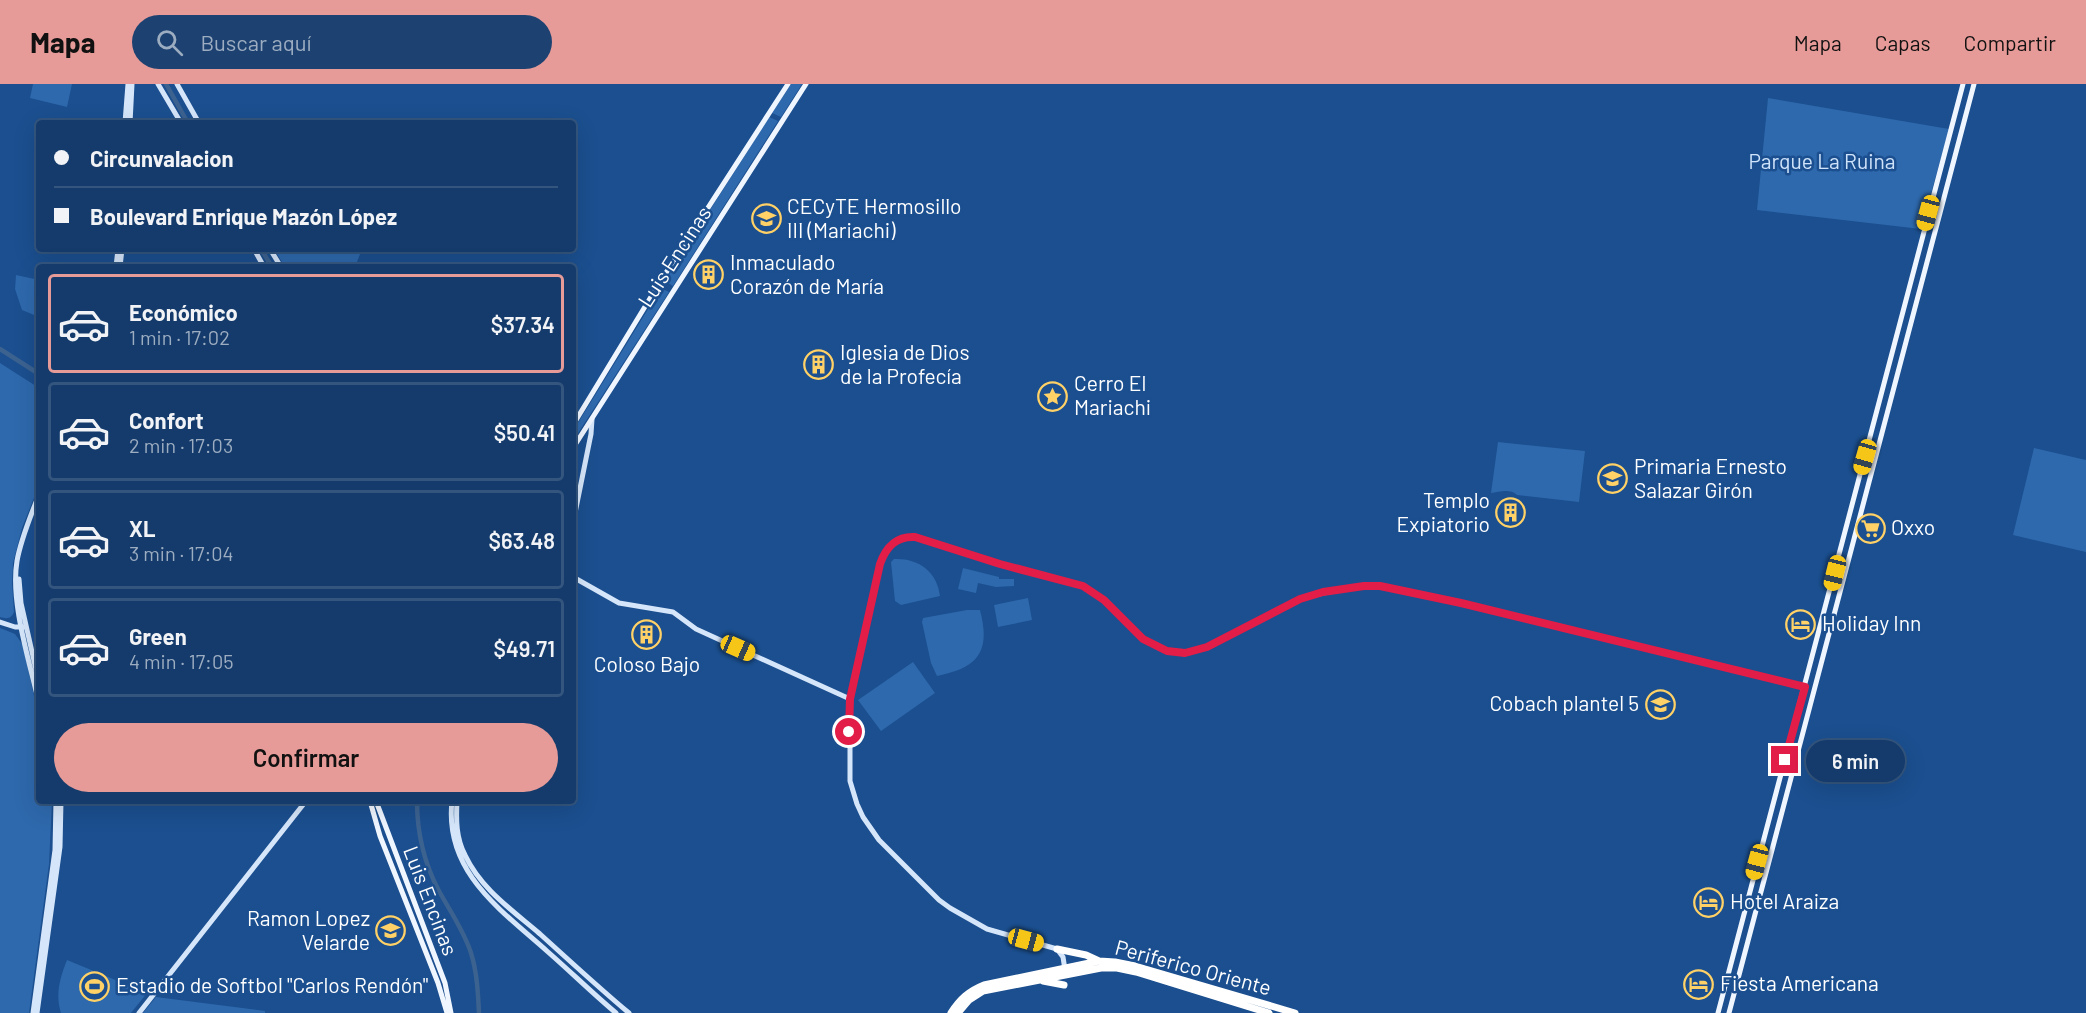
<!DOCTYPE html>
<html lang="es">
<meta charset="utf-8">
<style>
body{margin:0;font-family:Barlow,sans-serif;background:#1d4271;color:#f1f3f6;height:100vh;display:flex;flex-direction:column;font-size:22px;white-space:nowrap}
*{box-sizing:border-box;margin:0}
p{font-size:20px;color:#9dadc1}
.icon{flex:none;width:33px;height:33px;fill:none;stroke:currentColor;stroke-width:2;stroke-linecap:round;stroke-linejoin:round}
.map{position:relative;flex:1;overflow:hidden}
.side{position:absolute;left:36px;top:180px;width:540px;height:540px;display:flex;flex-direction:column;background:#143b6b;border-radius:6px;box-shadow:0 6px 24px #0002,0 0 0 2px #33557e}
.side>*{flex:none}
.banner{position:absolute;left:36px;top:36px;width:540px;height:132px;border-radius:6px;box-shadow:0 6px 24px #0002,0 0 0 2px #33557e;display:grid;align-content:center;height:132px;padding:0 18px;background:#143b6b}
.end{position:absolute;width:27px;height:27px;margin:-14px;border:8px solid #e11d48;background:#fff;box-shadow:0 0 0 3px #fff}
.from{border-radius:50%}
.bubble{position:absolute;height:42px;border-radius:21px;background:#143b6b;box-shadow:0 6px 24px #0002,0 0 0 2px #33557e;font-size:20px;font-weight:600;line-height:42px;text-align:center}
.car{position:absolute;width:18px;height:36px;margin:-18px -9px;border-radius:8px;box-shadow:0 0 4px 2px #0007;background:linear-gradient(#f5c518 24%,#345 0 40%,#f5c518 0 76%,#345 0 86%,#f5c518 0)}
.banner b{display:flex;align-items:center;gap:21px;height:57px;font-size:22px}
.banner b+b{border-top:2px solid #33557e}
.banner i{width:15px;height:15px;background:#f1f3f6}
ul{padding:10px 0 0;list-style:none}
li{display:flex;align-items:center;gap:18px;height:99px;margin:0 12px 9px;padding:0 6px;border:3px solid #33557e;border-radius:6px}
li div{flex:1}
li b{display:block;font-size:22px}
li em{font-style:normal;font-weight:600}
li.active{border-color:#e69b98}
li>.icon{width:54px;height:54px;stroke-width:1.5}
.button{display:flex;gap:12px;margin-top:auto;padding:12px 18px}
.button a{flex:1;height:69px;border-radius:36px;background:#e69b98;color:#111;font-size:24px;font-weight:600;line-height:69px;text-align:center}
header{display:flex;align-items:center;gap:36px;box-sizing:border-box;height:84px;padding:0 30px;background:#e69b98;color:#111}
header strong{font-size:28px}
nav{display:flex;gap:33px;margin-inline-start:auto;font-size:21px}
.search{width:420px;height:54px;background:#1d4271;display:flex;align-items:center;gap:15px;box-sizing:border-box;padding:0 21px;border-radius:33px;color:#9dadc1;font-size:22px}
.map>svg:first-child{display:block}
.green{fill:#2e69ad}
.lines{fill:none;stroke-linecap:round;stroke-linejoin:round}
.canal{stroke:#3c6290;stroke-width:4.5}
.secondary{stroke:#d6e6fa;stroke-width:5}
.primary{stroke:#f0f6ff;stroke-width:5}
.highway{stroke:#fff;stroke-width:7}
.route{stroke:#e11d48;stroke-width:8}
.labels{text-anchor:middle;stroke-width:5;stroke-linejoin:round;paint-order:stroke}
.park-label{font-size:21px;fill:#cfe3fa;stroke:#1b4f8f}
.poi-label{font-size:21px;fill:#fff;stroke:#1b4f8f;text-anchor:start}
.street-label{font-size:21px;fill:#fff;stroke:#1b4f8f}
</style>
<header>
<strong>Mapa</strong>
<div class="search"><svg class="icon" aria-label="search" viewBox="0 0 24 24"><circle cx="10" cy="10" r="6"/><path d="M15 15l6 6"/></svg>Buscar aquí</div>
<nav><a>Mapa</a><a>Capas</a><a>Compartir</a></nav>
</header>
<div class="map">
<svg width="2086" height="929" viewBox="0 0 2086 929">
<rect width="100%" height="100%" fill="#1b4f8f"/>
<path class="green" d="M 33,0 L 72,0 L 67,23 L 30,14 Z
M 791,0 L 802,0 L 781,33 L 772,29 Z
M 1768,14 L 1949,45 L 1921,145 L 1757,126 Z
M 769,33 L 778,37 L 673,202 L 665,197 Z
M 274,165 L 362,165 L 355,183 L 285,183 Z
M 16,191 L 39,196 L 39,233 L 22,226 L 15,205 Z
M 661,204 L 669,208 L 573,357 L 573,347 Z
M 0,279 L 39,304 L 39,401 L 22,444 L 13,479 L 12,500 L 14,528 C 11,535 7,535 0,533 Z
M 1498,358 L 1585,367 L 1579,418 L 1517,411 C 1510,404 1499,408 1491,409 Z
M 2034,364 L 2086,376 L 2086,468 L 2013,451 Z
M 894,475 C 918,474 937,487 940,512 L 901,521 L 895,517 L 891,478 Z
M 963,484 L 999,493 L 999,495 L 1014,495 L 1014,502 L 996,503 L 978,499 L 976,509 L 958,505 Z
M 1028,514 L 1032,536 L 998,543 L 994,521 Z
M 967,526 L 980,526 C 991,568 978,584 937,592 L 931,579 L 922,538 L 923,534 Z
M 0,544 L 15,550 L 23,561 L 39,635 L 39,717 L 52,717 L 49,780 L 29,929 L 0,929 Z
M 913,578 L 935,609 L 881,647 L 858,616 Z
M 67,876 L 147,909 L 131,929 L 61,929 C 55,910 60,894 67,876 Z
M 156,913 L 265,927 L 265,929 L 143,929 Z"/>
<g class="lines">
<path class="canal" d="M 166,0 L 188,39
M 261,165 L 272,183
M 0,265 L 39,290
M 417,717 C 417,748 424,779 439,807 C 450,827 464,847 471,869 C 477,888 478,909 479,929"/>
<path class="secondary" d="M 158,0 L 181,39
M 177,0 L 199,39
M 125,39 L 128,0
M 130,39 L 132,0
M 254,165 L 264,183
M 270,165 L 281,183
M 116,183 L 118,165
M 120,183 L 122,165
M 39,410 C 31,432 21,454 17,477 C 10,519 30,578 39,620
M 573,439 L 591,350 L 592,335
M 573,493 L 619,519 L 673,528 L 696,545 L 850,615
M 19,495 L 21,519 L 39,599
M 0,538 L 15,543 L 25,543
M 452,717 C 444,788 501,826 548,868 C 571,888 592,909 616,929
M 457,717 C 456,736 456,754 465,771 C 481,805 512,826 540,850 C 570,877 599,904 629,929
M 1065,886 L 1063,873 L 1057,865 L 987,845 L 950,824 L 939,816 L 879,756 L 863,733 L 857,720 L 850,697 L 850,615 L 882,474 L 895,457 L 907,453 L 915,453 L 1001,480 L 1083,502 L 1104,516 L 1143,555 L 1167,567 L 1185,569 L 1207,563 L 1300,515 L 1323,509 L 1364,502 L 1380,502 L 1461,519 L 1805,603
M 33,929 L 55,766 L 56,717
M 37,929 L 60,763 L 61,717
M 139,929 L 306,717"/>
<path class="primary" d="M 573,341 L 660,198 L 788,0
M 573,364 L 806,0
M 370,717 L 380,752 L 438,899 L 447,929
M 376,717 L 445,899 L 451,929
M 1718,929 L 1963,0
M 1729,929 L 1974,0"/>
<path class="highway" d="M 1057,865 L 1086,871 L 1099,877
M 1043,897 L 1064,901
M 951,929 C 960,915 969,907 984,901 L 1099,877 L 1115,878 L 1135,882 L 1295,929
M 958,929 L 969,916 L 983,907 L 1101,884 L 1117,884 L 1136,888 L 1269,929"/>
</g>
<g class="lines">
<path class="route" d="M 849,648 L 850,615 L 880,480 C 886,463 896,452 915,453 L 1000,480 L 1083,502 L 1104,516 L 1143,555 L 1167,567 L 1185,569 L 1207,563 L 1300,515 L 1323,508 L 1364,502 L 1380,502 L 1461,519 L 1805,603 L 1785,676"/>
</g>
<defs>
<symbol id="school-ring" viewBox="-11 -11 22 22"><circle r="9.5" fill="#1b4f8f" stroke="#ffd166" stroke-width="1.5"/><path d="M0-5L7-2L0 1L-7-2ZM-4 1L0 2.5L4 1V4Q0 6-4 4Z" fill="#ffd166"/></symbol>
<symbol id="building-ring" viewBox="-11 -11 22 22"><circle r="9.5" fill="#1b4f8f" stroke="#ffd166" stroke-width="1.5"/><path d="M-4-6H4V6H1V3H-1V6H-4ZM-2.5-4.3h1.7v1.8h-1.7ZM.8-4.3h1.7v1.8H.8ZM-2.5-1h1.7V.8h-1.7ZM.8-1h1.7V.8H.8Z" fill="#ffd166"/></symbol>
<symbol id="sight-ring" viewBox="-11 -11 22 22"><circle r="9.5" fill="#1b4f8f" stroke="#ffd166" stroke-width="1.5"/><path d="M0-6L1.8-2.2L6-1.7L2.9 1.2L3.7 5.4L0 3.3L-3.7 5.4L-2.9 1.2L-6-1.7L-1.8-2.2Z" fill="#ffd166"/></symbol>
<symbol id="supermarket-ring" viewBox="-11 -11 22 22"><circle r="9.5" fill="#1b4f8f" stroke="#ffd166" stroke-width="1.5"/><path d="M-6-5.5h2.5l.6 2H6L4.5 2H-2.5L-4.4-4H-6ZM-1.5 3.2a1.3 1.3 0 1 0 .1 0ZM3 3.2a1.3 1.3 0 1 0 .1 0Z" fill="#ffd166"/></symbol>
<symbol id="hotel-ring" viewBox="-11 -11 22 22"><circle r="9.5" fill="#1b4f8f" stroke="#ffd166" stroke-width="1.5"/><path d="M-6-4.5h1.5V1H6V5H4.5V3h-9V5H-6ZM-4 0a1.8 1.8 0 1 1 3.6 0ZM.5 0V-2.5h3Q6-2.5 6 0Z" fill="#ffd166"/></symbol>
<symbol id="stadium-ring" viewBox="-11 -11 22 22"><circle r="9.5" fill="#1b4f8f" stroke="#ffd166" stroke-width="1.5"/><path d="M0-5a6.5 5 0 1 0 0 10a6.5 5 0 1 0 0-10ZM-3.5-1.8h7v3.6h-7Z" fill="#ffd166"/></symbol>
</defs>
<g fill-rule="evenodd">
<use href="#school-ring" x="750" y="118" width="33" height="33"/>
<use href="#building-ring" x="692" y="174" width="33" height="33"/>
<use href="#building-ring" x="802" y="264" width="33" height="33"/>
<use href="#sight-ring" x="1036" y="296" width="33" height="33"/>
<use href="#school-ring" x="1596" y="378" width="33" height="33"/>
<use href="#building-ring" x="1494" y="412" width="33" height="33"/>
<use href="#supermarket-ring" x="1854" y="428" width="33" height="33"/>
<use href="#hotel-ring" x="1784" y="524" width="33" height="33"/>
<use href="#building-ring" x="630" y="534" width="33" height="33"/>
<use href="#school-ring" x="1644" y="604" width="33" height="33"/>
<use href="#hotel-ring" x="1692" y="802" width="33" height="33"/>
<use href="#school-ring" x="374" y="830" width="33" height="33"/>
<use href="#hotel-ring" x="1682" y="884" width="33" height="33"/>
<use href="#stadium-ring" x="78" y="886" width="33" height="33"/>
</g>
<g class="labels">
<g class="park-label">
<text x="1822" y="85">Parque La Ruina</text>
</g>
<g class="poi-label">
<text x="787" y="130">CECyTE Hermosillo<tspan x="787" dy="24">III (Mariachi)</tspan></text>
<text x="730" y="186">Inmaculado<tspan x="730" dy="24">Corazón de María</tspan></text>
<text x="840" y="276">Iglesia de Dios<tspan x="840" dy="24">de la Profecía</tspan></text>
<text x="1074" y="307">Cerro El<tspan x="1074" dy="24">Mariachi</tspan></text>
<text x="1634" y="390">Primaria Ernesto<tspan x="1634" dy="24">Salazar Girón</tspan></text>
<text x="1490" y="424" text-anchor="end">Templo<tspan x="1490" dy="24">Expiatorio</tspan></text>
<text x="1891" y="451">Oxxo</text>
<text x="1822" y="547">Holiday Inn</text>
<text x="647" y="588" text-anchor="middle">Coloso Bajo</text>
<text x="1639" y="627" text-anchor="end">Cobach plantel 5</text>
<text x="1730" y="825">Hotel Araiza</text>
<text x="370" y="842" text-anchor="end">Ramon Lopez<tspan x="370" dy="24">Velarde</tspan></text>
<text x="1720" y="907">Fiesta Americana</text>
<text x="116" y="909">Estadio de Softbol "Carlos Rendón"</text>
</g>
<g class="street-label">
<text transform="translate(675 173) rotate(-57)" y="7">Luis Encinas</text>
<text transform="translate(430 817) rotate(69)" y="7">Luis Encinas</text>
<text transform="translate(1193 884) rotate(15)" y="7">Periferico Oriente</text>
</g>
</g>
</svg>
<i class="end from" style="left:849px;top:648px"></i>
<i class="end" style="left:1785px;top:676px"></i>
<div class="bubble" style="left:1806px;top:656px;width:99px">6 min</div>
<i class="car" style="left:1928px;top:129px;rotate:195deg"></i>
<i class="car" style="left:1865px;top:373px;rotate:196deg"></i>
<i class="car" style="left:1835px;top:489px;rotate:194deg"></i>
<i class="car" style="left:738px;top:564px;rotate:114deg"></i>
<i class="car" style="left:1757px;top:778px;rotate:195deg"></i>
<i class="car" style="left:1026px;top:856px;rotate:105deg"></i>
<div class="banner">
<b><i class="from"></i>Circunvalacion</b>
<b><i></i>Boulevard Enrique Mazón López</b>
</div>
<section class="side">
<ul>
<li class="active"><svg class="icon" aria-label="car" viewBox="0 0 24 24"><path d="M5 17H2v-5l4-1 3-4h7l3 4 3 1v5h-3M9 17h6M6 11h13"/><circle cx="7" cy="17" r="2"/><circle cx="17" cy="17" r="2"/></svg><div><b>Económico</b><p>1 min · 17:02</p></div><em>$37.34</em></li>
<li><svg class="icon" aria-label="car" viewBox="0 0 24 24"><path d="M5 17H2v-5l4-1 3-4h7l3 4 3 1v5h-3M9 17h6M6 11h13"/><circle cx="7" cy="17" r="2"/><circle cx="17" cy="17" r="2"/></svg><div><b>Confort</b><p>2 min · 17:03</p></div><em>$50.41</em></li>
<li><svg class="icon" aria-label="car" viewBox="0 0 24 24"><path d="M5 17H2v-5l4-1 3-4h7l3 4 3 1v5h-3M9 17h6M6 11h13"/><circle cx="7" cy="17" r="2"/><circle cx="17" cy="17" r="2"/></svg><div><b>XL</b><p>3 min · 17:04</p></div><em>$63.48</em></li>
<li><svg class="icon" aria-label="car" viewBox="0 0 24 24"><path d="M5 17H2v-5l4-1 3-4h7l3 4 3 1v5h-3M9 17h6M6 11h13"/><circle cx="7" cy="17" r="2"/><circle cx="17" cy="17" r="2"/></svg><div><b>Green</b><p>4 min · 17:05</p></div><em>$49.71</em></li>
</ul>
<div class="button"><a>Confirmar</a></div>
</section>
</div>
